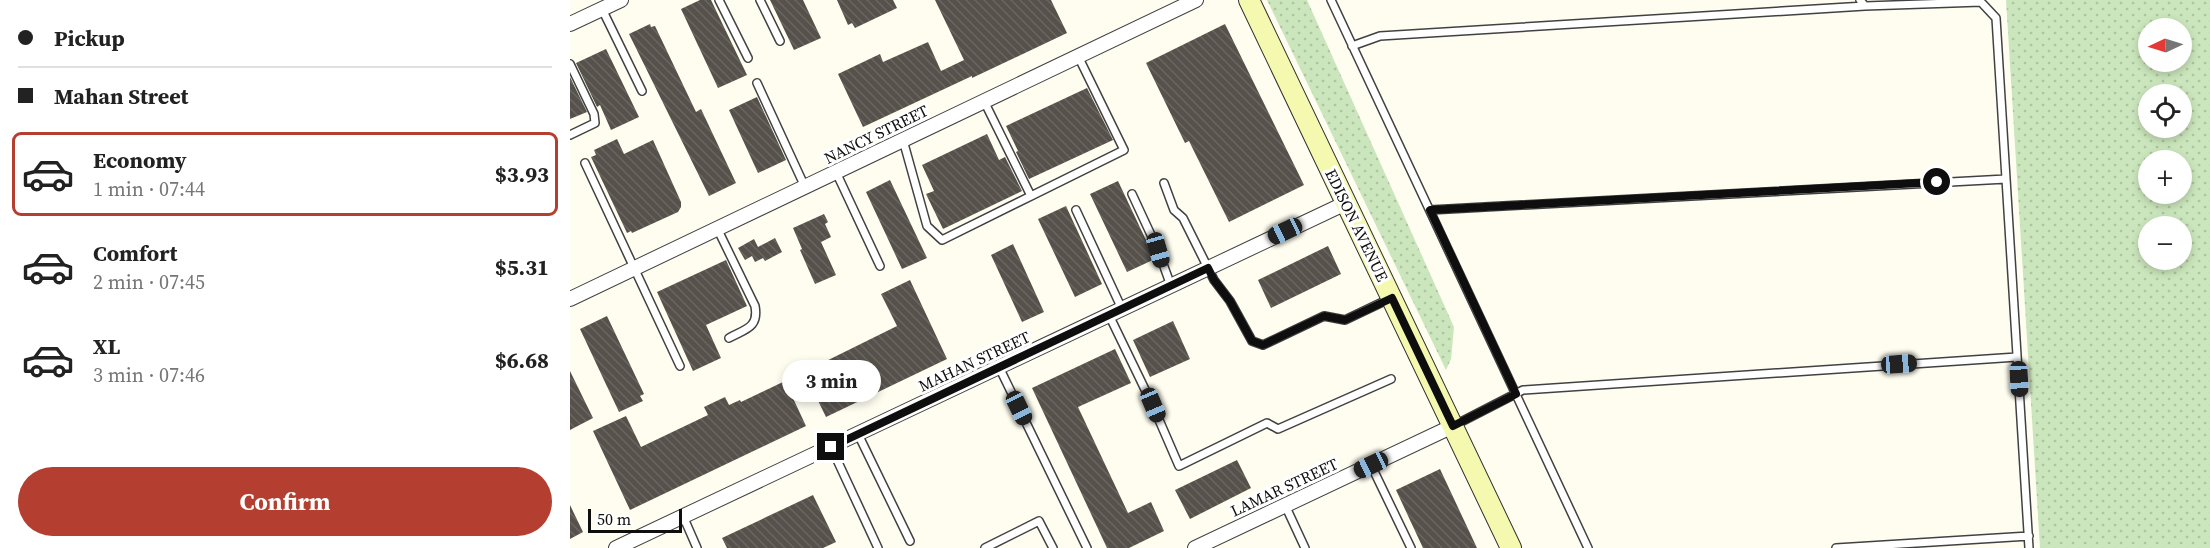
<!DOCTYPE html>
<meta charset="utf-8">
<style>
body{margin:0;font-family:"Source Serif 4",serif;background:#f2f2f2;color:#222;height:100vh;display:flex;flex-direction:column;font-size:22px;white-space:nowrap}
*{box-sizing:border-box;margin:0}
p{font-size:20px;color:#767676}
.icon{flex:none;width:33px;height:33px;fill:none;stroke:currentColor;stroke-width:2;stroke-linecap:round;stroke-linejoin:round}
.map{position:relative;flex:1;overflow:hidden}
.panel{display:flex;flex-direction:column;background:#fff;width:570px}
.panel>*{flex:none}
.top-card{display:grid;align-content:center;height:132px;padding:0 18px;background:#fff}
.needle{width:39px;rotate:266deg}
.controls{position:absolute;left:1568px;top:18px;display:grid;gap:12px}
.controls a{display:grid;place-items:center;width:54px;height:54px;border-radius:50%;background:#fff;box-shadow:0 3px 9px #0003;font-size:30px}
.scale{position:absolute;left:18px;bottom:15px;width:94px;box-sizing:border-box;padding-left:6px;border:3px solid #0e0e0e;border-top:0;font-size:16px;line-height:21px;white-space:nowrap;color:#0e0e0e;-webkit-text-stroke:4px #fff;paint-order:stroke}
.end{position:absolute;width:27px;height:27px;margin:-14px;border:8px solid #0e0e0e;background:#fff;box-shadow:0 0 0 3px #fff}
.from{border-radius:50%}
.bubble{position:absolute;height:42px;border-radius:21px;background:#fff;box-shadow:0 3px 9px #0003;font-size:20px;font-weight:700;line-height:42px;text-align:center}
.car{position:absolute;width:18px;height:36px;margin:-18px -9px;border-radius:8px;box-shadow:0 0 4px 2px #0007;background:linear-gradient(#222 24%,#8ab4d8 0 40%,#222 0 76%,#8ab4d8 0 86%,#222 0)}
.top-card b{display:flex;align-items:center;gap:21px;height:57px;font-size:22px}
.top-card b+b{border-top:2px solid #e0e0e0}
.top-card i{width:15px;height:15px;background:#222}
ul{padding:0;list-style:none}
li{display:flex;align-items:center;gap:18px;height:84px;margin:0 12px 9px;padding:0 6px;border:3px solid transparent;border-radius:9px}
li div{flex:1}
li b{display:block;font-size:22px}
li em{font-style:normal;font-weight:700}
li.selected{border-color:#b43f30}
li>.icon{width:54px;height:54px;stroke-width:1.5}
.action{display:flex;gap:12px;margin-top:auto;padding:12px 18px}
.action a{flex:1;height:69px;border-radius:36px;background:#b43f30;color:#fff;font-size:24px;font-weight:700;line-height:69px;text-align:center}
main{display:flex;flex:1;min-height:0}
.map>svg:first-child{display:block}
.grass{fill:url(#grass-dots);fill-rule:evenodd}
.building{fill:url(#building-back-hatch)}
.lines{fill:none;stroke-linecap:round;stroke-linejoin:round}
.lane-casing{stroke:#414141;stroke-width:10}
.street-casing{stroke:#414141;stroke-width:16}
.secondary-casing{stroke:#303030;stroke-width:22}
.lane{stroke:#fff;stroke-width:7}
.street{stroke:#fff;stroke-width:14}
.secondary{stroke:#f5f9b0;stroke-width:20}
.route{stroke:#0e0e0e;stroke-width:8}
.labels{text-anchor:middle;stroke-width:6;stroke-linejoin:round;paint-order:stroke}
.street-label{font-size:16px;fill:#0e0e0e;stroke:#fff}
</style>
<main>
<section class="panel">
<div class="top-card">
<b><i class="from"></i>Pickup</b>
<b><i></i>Mahan Street</b>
</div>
<ul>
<li class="selected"><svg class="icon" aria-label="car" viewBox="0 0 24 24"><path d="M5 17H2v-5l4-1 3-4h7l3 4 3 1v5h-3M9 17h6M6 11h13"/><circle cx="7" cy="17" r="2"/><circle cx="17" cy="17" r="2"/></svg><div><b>Economy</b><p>1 min · 07:44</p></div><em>$3.93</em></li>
<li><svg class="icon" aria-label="car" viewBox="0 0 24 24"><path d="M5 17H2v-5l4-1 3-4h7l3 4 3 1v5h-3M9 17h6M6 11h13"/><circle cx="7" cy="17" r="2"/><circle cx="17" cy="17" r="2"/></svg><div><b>Comfort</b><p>2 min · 07:45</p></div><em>$5.31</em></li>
<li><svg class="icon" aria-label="car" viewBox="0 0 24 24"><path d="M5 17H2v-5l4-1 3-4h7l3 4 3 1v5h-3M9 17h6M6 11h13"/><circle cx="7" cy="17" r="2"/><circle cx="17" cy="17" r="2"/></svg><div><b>XL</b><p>3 min · 07:46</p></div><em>$6.68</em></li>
</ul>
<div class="action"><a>Confirm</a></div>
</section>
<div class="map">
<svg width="1640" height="548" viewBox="0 0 1640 548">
<defs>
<pattern id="grass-dots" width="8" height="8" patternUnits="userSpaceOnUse" patternTransform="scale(1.5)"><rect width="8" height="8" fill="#cbe6bc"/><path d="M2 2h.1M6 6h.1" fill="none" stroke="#adc4a0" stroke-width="1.8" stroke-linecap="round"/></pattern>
<pattern id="building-back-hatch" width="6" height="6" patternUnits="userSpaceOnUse" patternTransform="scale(1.5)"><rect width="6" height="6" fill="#56514b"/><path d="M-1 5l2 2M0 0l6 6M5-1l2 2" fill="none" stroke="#696561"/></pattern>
</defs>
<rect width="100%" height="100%" fill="#fefdf0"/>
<path class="grass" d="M 697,0 L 737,0 L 884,327 L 881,359 L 876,370 Z
M 1436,0 L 1640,0 L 1640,548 L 1470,548 ZM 1611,28 L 1611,62 L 1578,62 L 1578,28 ZM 1611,94 L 1611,128 L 1578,128 L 1578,94 ZM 1578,160 L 1611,160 L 1611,194 L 1578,194 ZM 1578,226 L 1611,226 L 1611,260 L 1578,260 Z"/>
<path class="building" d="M 130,0 L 141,0 L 177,75 L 148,88 L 111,9 Z
M 200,0 L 233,0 L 251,38 L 224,50 Z
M 267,0 L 323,0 L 327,8 L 285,28 L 282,23 L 278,25 Z
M 365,0 L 481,0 L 497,33 L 402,78 L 402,76 L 293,127 L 268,74 L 310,54 L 313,62 L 358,42 L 371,71 L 394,60 Z
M 80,24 L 81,27 L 85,26 L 126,112 L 131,109 L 166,183 L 139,196 L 59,34 Z
M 655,24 L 734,185 L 659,222 L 619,141 L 615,143 L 576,63 Z
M 36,49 L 69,117 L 41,130 L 30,105 L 27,107 L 6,63 Z
M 0,77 L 17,112 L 0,119 Z
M 517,88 L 543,140 L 459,179 L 446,152 L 448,151 L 436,126 Z
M 187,97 L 216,160 L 188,173 L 159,110 Z
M 417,134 L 429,160 L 435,157 L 452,191 L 373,229 L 356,194 L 364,191 L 352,165 Z
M 47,139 L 54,154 L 83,140 L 111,202 L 111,207 L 108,212 L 62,233 L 61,231 L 57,233 L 21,157 L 26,155 L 24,150 Z
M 320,180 L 357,258 L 332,269 L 296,192 Z
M 548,181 L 585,259 L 557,272 L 520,194 Z
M 496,206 L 532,284 L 505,297 L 468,219 Z
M 254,214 L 258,222 L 255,224 L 261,237 L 251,242 L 266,275 L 245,284 L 230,250 L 232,249 L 223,228 Z
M 205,238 L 212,252 L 195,261 L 193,258 L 185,262 L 182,256 L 175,260 L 168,248 L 184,239 L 188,247 Z
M 443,244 L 474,312 L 452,322 L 421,255 Z
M 758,246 L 771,274 L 701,308 L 688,280 Z
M 156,260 L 177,306 L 136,325 L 151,358 L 123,371 L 87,292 Z
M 340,280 L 377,359 L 256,417 L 234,372 L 327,326 L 311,294 Z
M 37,316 L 74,394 L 70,396 L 73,401 L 49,412 L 10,329 Z
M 603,321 L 620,359 L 580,377 L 563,340 Z
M 545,349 L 561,383 L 508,407 L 558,513 L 581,502 L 594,531 L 559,548 L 537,548 L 462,388 Z
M 0,371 L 23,418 L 0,430 Z
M 215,381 L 236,426 L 60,510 L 23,431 L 56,416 L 71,447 L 138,415 L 134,407 L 155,397 L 159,405 L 170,400 L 171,402 Z
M 667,460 L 681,488 L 620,519 L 605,490 Z
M 870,469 L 907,548 L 853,548 L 826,490 Z
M 243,495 L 266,542 L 253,548 L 157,548 L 152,538 Z
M 0,505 L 13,532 L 0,539 Z"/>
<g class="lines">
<defs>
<path id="lane" d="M 149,0 L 178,58
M 190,0 L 210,41
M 761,0 L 1018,548
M 1290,0 L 1295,6 L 1411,2 L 1426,18 L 1459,548
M 32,9 L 72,91
M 782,46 L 810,36 L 1295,6
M 0,64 L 24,114 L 25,123 L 0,135
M 187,83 L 235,187
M 333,140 L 357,226 L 372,240 L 461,196 L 414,101
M 15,163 L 110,366
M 266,172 L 310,266
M 594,183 L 604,210 L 613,218 L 644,280 L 660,301 L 682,341 L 693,345 L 754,316 L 775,320 L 821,298
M 562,194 L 588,250 L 601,286
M 461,196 L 554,150 L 508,56
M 506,210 L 552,309
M 860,210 L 1436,179
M 147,228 L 185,306 C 189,328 175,329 159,338
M 539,315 L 583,406 L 609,466 L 697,423 L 708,429 L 821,379
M 429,367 L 517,548
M 885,425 L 953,390 L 1447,357
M 288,434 L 340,541
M 261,447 L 308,548
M 801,465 L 841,548
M 715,505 L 735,548
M 113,516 L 127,548
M 415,548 L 469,521 L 483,548
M 1266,548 L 1459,536"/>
<path id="street" d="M 0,24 L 51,0
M 0,299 L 626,0
M 46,548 L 776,203
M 625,548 L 883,426"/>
<path id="secondary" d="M 679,0 L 941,548"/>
</defs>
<use href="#lane" class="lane-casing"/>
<use href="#street" class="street-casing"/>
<use href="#secondary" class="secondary-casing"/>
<use href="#lane" class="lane"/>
<use href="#street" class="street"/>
<use href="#secondary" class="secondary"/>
</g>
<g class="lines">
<path class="route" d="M 261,447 L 638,268 L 644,280 L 660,301 L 682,341 L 693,345 L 754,316 L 775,320 L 822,298 L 883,426 L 946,394 L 860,210 L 1367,182"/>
</g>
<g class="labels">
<g class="street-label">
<text transform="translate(306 134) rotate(-26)" y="6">NANCY STREET</text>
<text transform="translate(787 225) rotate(64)" y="6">EDISON AVENUE</text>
<text transform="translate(404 361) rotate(-25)" y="6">MAHAN STREET</text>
<text transform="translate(714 487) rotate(-25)" y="6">LAMAR STREET</text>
</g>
</g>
</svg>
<div class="controls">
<a><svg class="needle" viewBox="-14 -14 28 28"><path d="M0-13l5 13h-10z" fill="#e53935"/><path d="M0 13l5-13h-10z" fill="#767676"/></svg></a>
<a><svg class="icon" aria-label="locate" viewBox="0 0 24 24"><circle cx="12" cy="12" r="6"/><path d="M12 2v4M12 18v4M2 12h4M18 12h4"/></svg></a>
<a>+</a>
<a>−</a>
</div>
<div class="scale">50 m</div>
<i class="end from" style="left:1367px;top:182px"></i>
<i class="end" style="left:261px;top:447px"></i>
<div class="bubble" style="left:212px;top:360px;width:99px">3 min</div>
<i class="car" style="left:715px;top:231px;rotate:245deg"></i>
<i class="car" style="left:588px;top:250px;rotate:164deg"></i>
<i class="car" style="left:1329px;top:364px;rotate:86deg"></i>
<i class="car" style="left:1449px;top:379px;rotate:177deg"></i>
<i class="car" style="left:583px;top:405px;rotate:157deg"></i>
<i class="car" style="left:449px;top:408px;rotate:154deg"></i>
<i class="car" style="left:801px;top:465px;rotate:245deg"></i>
</div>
</main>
